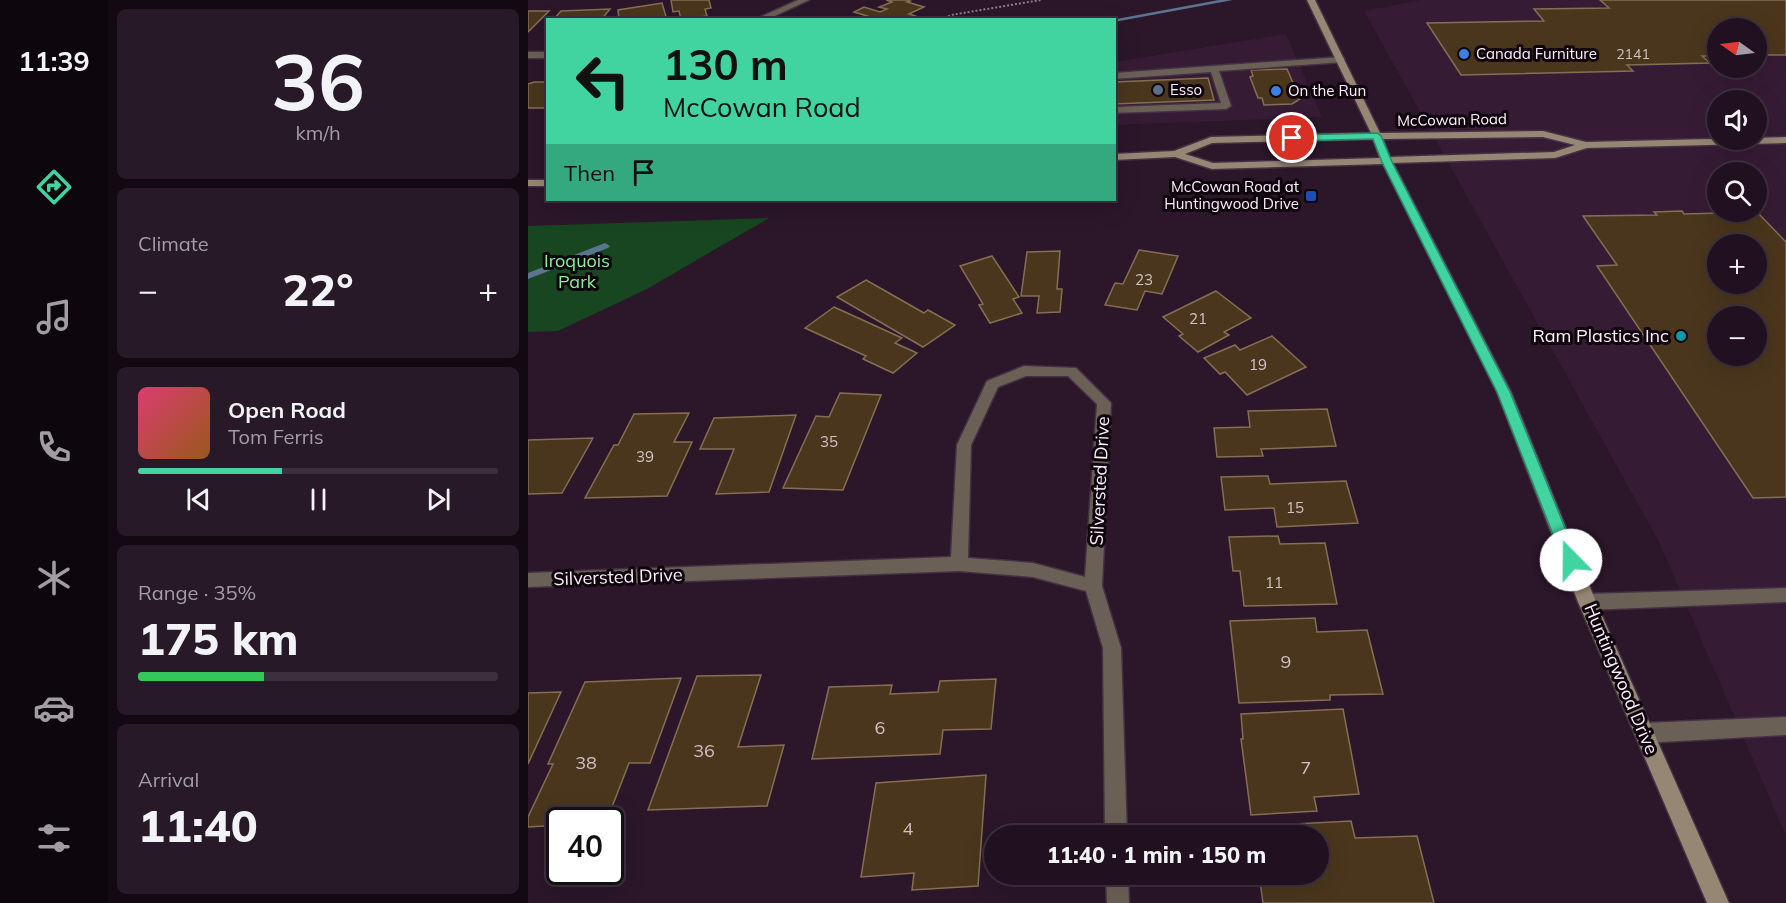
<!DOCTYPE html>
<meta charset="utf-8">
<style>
:root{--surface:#201020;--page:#281929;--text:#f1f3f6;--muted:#a29da5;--line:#3d303e;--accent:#41d4a1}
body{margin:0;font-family:Mulish,sans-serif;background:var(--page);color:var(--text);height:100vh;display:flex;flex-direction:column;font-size:22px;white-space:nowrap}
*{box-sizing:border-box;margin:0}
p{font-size:20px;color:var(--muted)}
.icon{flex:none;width:33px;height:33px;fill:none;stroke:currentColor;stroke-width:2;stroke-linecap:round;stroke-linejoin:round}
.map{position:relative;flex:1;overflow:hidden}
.drawer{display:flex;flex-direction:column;gap:9px;padding:9px;background:#120912;width:420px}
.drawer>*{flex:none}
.top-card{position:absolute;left:18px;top:18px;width:570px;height:183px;border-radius:0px;box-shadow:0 6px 24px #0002,0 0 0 2px var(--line);background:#41d4a1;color:#111;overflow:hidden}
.needle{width:39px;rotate:284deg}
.controls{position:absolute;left:1179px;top:18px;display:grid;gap:12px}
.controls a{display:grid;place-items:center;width:60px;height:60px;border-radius:50%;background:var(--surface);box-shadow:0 6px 24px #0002,0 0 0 2px var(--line);font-size:30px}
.speed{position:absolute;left:18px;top:807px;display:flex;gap:12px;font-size:30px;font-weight:700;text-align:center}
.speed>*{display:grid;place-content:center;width:78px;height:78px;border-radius:50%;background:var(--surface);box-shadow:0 6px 24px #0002,0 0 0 2px var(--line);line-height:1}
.speed .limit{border:3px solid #111;border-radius:9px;background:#fff;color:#111}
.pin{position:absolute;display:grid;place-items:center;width:51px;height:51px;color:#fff;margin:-26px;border:3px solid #fff;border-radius:50%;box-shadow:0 2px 6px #0007}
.me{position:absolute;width:66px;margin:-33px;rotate:338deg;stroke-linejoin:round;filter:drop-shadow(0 0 4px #0008)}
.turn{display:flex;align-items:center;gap:21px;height:126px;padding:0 18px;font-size:27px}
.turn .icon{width:78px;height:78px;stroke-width:2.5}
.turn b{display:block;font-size:42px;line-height:51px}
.then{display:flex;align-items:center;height:57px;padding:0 18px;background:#0003;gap:12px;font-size:22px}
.big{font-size:45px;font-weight:800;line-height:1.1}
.drawer .tile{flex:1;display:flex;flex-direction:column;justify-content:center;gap:9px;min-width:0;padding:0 21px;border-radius:9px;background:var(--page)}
.drawer .dial{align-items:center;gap:0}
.dial b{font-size:78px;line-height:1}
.song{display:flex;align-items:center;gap:18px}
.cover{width:72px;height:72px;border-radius:9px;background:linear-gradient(135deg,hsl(340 70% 55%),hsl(30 70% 35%))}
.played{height:6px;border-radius:3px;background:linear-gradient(90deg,var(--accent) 40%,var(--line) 40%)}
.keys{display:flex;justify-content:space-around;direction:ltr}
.heat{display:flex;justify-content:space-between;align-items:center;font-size:33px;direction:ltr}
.charge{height:9px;border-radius:4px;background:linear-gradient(90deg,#34c759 35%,var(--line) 0)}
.trip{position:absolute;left:456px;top:825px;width:345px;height:60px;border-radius:30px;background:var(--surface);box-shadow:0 6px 24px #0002,0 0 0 2px var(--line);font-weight:800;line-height:60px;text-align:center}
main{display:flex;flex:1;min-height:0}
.dock{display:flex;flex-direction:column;width:108px;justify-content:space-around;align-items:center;background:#0d060d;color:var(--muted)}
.dock .icon{width:42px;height:42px}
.dock .on{color:var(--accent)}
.dock b{font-size:27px;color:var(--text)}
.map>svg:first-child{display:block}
.built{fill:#361b34;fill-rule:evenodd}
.green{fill:#174620}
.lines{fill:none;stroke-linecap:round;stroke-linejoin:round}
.stream{fill:#5c748f;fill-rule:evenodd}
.building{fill:#4a361d;stroke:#856f54;stroke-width:1.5;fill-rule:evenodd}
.lane-casing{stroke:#443043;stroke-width:3}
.street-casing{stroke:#443043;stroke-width:3}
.secondary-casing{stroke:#443043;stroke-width:3}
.path{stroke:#8f7d8d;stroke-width:2;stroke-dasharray:2 2;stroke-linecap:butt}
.lane{fill:#6b6055;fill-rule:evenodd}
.street{fill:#6b6055;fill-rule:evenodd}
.secondary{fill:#968674;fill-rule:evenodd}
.route{fill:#41d4a1;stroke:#2a8a69;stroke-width:1.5}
.shop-dot{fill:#3f7fe0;stroke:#0e050d;stroke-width:2}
.service-dot{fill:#5c6f8a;stroke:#0e050d;stroke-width:2}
.transit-dot{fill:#1a4fb4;stroke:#0e050d;stroke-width:2}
.culture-dot{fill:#0f9aa8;stroke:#0e050d;stroke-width:2}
.labels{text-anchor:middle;stroke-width:6;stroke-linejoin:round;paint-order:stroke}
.far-number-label{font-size:14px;fill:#d1c1c4}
.far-poi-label{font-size:15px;fill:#feeffc;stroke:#0e050d;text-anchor:start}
.far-street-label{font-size:15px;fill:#feeffc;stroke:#0e050d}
.number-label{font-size:15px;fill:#d1c1c4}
.park-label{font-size:18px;fill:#8cef99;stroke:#0e050d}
.poi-label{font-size:18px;fill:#feeffc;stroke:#0e050d;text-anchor:end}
.street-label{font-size:18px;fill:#feeffc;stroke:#0e050d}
.near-number-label{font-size:18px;fill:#d1c1c4}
</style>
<main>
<nav class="dock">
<b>11:39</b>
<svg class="icon on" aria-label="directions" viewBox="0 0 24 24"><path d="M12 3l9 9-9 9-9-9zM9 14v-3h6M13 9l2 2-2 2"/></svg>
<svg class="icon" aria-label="music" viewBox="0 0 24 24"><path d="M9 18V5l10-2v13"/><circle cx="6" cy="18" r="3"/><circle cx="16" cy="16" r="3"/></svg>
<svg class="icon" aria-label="phone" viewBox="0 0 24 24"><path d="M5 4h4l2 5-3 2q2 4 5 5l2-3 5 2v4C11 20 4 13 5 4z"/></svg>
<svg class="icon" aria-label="climate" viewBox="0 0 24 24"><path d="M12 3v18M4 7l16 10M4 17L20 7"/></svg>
<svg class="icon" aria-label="car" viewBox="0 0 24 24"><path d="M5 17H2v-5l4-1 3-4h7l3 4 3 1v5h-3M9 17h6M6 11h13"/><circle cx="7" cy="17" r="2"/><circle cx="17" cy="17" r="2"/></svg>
<svg class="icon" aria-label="filters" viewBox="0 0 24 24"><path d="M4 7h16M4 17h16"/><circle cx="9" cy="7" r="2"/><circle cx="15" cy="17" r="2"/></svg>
</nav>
<section class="drawer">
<div class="tile dial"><b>36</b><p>km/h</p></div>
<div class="tile"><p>Climate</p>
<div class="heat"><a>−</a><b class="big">22°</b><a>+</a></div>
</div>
<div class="tile">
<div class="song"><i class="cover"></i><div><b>Open Road</b><p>Tom Ferris</p></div></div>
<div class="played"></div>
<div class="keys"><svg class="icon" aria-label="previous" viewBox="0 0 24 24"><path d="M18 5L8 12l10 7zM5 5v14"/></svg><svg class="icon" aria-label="pause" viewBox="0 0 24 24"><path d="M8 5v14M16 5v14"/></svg><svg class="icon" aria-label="next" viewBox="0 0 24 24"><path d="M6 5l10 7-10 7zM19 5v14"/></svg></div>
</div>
<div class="tile"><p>Range · 35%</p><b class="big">175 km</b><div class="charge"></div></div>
<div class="tile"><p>Arrival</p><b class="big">11:40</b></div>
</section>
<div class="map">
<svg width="1258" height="903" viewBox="0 0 1258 903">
<rect width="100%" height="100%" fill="#2b162a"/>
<!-- built -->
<g class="built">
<path d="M892 0H1258V836L1132 544 836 11ZM1190 28H1228V68H1190ZM1190 100H1228V140H1190ZM1190 172H1228V212H1190ZM1190 244H1228V284H1190ZM1190 316H1228V356H1190Z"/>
<polygon points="758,34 794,117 587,125 587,62"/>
</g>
<!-- green -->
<polygon class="green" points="241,218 119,289 30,331 0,332 0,226"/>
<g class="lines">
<!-- stream -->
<g class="stream">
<polygon points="691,0 705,0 586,22 586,20 583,20"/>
<polygon points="77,243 82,246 80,248 0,279 0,273"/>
</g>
</g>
<!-- building -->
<g class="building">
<polygon points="143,0 181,0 183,8 177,9 179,16 153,20 151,11 145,12"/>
<polygon points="358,0 379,0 382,1 379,2 396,7 381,14 390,17 384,20 352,20 326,12 336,7 352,12 359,9 351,7 364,2"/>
<polygon points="1072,0 1258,0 1258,55 1228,55 1228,28 1190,28 1190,56 1174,56 1182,63 1099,65 1105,71 933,75 899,23 1016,21 1006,9 1081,8"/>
<polygon points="134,3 139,20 91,20 90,10"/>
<polygon points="82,9 73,20 25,20 33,11"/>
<polygon points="0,11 21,11 0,32"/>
<polygon points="759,69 772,99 764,104 736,105 734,98 730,98 722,77 725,76 723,70"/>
<polygon points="680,78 686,100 586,104 586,82"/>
<polygon points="6,82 20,82 17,87 20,87 20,108 0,108 0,84"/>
<path d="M1154 211 1156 214 1229 212 1258 242V497L1225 498 1069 266 1089 265 1055 216 1129 215 1126 212ZM1190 244H1228V284H1190ZM1190 316H1228V356H1190Z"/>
<polygon points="611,250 650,256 634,294 617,291 609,310 577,305 587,283 595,284"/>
<polygon points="532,251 529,289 534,289 532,312 509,313 511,296 493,296 499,252"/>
<polygon points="464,256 491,297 485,299 494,313 462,323 451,305 455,304 432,266"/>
<polygon points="338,280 396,313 400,310 427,325 395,347 309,297"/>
<polygon points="688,291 723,318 696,332 701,335 670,352 651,336 655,334 635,317"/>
<polygon points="306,307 374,338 367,343 389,353 365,373 335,359 338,356 277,328"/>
<polygon points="744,336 778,367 719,395 697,372 692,374 676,358 707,345 712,350"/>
<polygon points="312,393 353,395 315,490 255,488 288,416 301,417"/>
<polygon points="799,409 808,446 733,449 735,456 689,457 686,428 722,427 720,411"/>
<polygon points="161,413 146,442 164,442 139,496 57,498 86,445 90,445 106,414"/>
<polygon points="268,415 241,492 188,494 206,449 172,449 186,418"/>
<polygon points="65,438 34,493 0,494 0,440"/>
<polygon points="736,476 740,476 742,484 818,481 830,523 749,527 746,508 697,510 693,477"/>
<polygon points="750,536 752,544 797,543 809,604 716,606 712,571 705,571 701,537"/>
<polygon points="787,618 789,632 839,630 855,694 802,695 802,700 711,703 702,621"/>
<polygon points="233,675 210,747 256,745 239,806 120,810 169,676"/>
<polygon points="153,678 122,763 101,763 79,820 32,820 32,825 0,827 0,817 25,764 20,764 57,682"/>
<polygon points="468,679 463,729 415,730 412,754 284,759 301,687 364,685 362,694 410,692 412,681"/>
<polygon points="33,692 0,764 0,693"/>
<polygon points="815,709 831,794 786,797 789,811 723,815 713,739 715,739 713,714"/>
<polygon points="458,775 450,886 384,890 386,873 333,877 348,783"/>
<polygon points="823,821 827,838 889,836 906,903 735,903 731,874 790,874 790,836 727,836 726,826"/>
</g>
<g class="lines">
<defs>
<g id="lane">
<polygon points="813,57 816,58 816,62 691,71 703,106 698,109 586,113 586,107 693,103 683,72 586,79 586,73"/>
<polygon points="1258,588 1258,602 1059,610 1053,607 1050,602 1053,597 1059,594"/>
<polygon points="1258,717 1258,735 1117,743 1110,740 1107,733 1110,726 1117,723"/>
</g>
<g id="street">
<polygon points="270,0 281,0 238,20 226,20"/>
<rect x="0" y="52" width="20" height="6"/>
<path d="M496 366 548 368 583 403 574 586 593 648 599 836H577L575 648 558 591 505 577 431 571 0 587V573L423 557 429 445 459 381ZM498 376H540L569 404 557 577 505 563 440 558 443 445 470 387Z"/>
<polygon points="578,874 600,874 601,903 579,903"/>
</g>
<g id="secondary">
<path d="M779 0H787L852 133 1015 131 1058 142 1258 137V143L1059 148 1027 158 865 163 983 392 1068 602 1201 903H1179L1050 602 969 392 855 164 684 169 647 157 586 160V154L646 151 683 137 843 133ZM1015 137 1047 145 1026 152 862 157 855 139ZM845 139 852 158 685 163 657 154 684 143Z"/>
<rect x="0" y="180" width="20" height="6"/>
</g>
</defs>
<!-- lane casing -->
<use href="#lane" class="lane-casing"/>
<!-- street casing -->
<use href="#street" class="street-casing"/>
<!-- secondary casing -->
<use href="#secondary" class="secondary-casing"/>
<!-- path -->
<polyline class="path" points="413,20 423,15 513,0"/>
<!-- lane -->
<use href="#lane" class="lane"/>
<!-- street -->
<use href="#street" class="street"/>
<!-- secondary -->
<use href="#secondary" class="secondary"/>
</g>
<!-- route -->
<polygon class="route" points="849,133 853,136 864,162 982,392 1050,560 1048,564 1043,566 1037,564 1035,560 969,392 854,162 845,139 764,141 760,138 764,135"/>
<!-- markers -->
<g class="shop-dot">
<circle cx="936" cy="54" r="6"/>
<circle cx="748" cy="91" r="6"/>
</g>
<circle class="service-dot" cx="630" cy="90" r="6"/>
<rect class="transit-dot" x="777" y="190" width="12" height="12" rx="3"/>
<circle class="culture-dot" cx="1153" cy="336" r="6"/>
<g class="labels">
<!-- far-number labels -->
<g class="far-number-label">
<text x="1105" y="59">2141</text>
</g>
<!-- far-poi labels -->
<g class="far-poi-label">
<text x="948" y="59">Canada Furniture</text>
<text x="642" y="95">Esso</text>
<text x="760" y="96">On the Run</text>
<text x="771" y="192" text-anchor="end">McCowan Road at<tspan x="771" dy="17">Huntingwood Drive</tspan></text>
</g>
<!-- far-street labels -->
<g class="far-street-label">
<text transform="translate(924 120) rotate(-1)" y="5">McCowan Road</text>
</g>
<!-- number labels -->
<g class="number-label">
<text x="616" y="285">23</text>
<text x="670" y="324">21</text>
<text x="730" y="370">19</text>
<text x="301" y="447">35</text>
<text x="117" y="462">39</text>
<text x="767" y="513">15</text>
<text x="746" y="588">11</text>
</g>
<!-- park labels -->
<g class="park-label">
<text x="49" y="267">Iroquois<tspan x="49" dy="21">Park</tspan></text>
</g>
<!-- poi labels -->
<g class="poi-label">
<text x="1141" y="342">Ram Plastics Inc</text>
</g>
<!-- street labels -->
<g class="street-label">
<text transform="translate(572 481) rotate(-87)" y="6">Silversted Drive</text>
<text transform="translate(90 577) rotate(-2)" y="6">Silversted Drive</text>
<text transform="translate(1093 679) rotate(67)" y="6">Huntingwood Drive</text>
</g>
<!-- near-number labels -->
<g class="near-number-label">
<text x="758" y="668">9</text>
<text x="352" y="734">6</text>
<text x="176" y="757">36</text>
<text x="58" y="769">38</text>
<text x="778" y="774">7</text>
<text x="380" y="835">4</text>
</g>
</g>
</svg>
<div class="controls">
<a><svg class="needle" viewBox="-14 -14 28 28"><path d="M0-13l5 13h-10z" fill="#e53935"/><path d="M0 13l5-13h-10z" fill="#a29da5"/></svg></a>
<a><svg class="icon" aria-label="sound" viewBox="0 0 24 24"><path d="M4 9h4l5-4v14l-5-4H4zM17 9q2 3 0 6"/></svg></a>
<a><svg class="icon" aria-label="search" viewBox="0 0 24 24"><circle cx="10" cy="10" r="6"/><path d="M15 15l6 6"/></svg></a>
<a>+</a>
<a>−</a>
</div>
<div class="speed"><div class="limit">40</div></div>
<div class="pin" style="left:764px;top:138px;background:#d93025"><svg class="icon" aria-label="arrive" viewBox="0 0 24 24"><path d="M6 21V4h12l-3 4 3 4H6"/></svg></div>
<svg class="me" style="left:1043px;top:560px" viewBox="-20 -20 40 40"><circle r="19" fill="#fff"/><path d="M0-13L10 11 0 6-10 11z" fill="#41d4a1"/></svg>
<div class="trip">11:40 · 1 min · 150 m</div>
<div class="top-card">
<div class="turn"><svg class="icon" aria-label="left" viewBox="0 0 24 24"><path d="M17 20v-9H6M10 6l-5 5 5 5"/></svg><div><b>130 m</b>McCowan Road</div></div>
<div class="then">Then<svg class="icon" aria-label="arrive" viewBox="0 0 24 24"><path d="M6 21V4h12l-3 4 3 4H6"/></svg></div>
</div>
</div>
</main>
